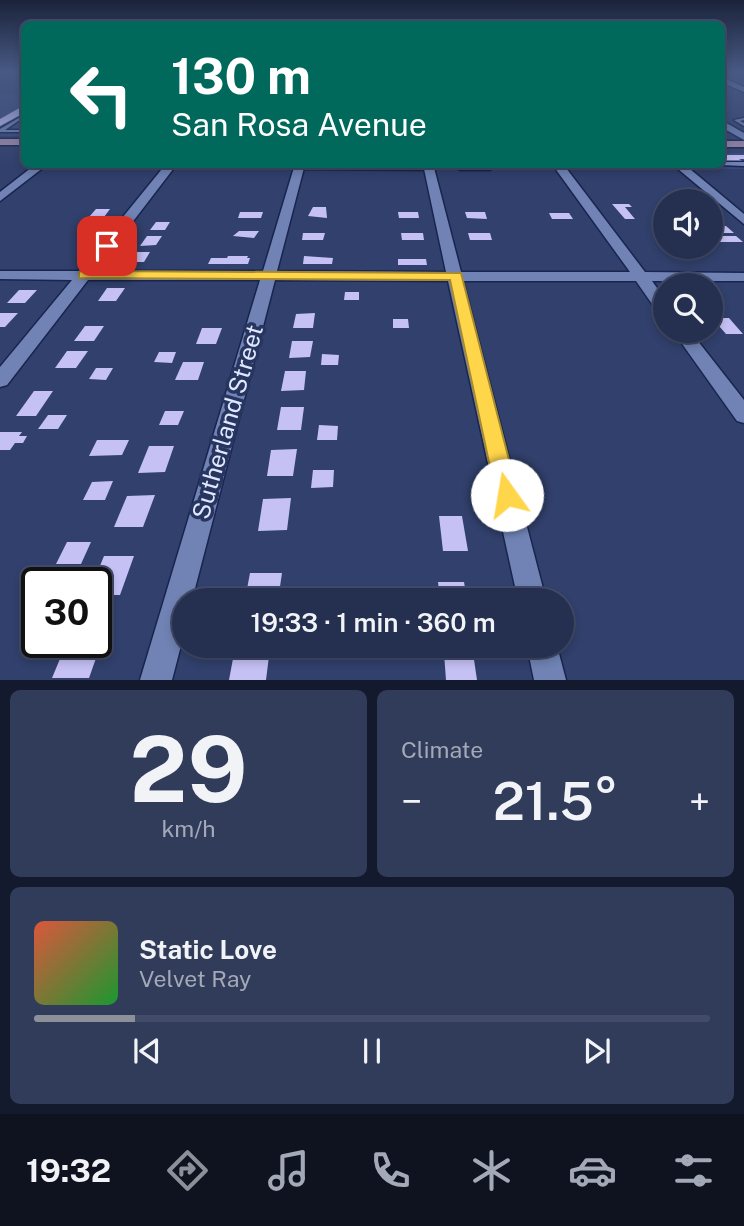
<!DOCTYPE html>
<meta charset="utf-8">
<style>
:root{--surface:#253051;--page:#313c5b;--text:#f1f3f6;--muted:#a3a9b7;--line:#424b68;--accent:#8c9099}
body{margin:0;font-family:"Public Sans",sans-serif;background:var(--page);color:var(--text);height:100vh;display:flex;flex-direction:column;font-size:26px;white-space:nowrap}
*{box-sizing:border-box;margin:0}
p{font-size:23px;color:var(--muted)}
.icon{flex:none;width:38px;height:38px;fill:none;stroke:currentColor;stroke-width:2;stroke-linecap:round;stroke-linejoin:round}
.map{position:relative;height:680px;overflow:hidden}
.side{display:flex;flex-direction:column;gap:10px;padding:10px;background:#141a2d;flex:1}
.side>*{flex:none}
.top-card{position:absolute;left:21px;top:21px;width:704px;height:147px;border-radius:10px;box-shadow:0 4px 10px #0003,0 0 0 2px var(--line);background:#00695c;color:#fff;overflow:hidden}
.fabs{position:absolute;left:653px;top:189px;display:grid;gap:14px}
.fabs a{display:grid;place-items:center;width:70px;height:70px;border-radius:50%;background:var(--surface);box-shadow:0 4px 10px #0003,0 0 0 2px var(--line);font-size:35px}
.speed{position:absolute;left:21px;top:567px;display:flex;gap:14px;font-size:35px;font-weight:700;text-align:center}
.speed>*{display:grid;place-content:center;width:91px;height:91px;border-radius:50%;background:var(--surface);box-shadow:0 4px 10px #0003,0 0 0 2px var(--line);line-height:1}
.speed .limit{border:4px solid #111;border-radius:10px;background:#fff;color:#111}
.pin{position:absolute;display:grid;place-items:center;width:60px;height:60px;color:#fff;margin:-30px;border-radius:14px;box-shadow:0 4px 10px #0006}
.me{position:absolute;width:77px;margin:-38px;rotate:347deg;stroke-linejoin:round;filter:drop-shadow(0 0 5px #0008)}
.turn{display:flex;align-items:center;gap:24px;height:147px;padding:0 35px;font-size:32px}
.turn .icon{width:91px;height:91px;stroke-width:2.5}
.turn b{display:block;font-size:49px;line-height:60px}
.big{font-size:52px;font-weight:600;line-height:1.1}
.side .widget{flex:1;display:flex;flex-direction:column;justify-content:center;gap:10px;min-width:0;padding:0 24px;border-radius:10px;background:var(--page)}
.side .dial{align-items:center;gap:0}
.dial b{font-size:91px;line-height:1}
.song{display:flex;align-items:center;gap:21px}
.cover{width:84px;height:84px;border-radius:10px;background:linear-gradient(135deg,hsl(10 70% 55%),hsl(130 70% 35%))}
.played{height:7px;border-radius:4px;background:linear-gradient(90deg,var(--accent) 15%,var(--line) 15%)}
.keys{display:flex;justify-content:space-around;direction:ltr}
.heat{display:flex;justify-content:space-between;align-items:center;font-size:38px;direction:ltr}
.side .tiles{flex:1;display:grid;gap:10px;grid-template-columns:1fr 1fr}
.widget:last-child{grid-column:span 2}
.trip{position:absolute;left:172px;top:588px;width:402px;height:70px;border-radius:35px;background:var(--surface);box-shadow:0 4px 10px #0003,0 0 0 2px var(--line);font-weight:600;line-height:70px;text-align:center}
.tabs{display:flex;height:112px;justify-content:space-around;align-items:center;background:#0f1320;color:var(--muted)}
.tabs .icon{width:49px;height:49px}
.tabs .active{color:var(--accent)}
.tabs b{font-size:32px;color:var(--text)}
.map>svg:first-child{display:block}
.built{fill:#38497b}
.building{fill:#c5c1f5}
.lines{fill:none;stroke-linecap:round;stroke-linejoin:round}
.service-casing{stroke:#19254f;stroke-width:3}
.minor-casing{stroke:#19254f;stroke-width:3}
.secondary-casing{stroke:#19254f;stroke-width:3}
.service{fill:#7083b4;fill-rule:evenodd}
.minor{fill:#7083b4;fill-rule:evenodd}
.secondary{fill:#9b88a6;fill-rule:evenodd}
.route{fill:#ffd54a;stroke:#a68a30;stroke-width:2}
.labels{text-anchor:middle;stroke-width:7;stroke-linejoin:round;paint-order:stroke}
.street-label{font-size:24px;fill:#dfe8fd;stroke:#273560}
</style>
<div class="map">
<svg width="744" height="680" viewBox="0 0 744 680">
<rect width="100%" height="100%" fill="#31406c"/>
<!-- built -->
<g class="built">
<rect x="0" y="94" width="24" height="42"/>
<polygon points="721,153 744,153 744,169 260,168 261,164 721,164"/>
</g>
<!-- building -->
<g class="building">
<polygon points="23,106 24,113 0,126 0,119"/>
<polygon points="721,155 744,155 744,159 739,159 744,162 721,162"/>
<polygon points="612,204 629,204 632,207 625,207 635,219 625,219"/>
<polygon points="313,207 326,207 327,218 308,216"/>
<polygon points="96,209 110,209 104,217 89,217"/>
<polygon points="240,212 263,212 261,218 238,218"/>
<polygon points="398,212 418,212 419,218 399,218"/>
<polygon points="465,212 485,212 487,219 467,218"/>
<polygon points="549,213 569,213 573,219 552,219"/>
<polygon points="156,222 170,222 165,230 150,230"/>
<polygon points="710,226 726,226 734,233 713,233"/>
<polygon points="239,231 259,231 254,238 233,236"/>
<polygon points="303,233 325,233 323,240 302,240"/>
<polygon points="401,233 423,233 424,240 402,240"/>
<polygon points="468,233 490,233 492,240 470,240"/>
<polygon points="147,236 162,236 156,245 140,246"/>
<polygon points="712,236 736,236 743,242 719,242"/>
<polygon points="134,252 150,252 144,262 127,262"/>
<polygon points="228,256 248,256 247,258 250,258 248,264 208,264 211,258 227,258"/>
<polygon points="304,256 333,258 332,264 303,264"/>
<polygon points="398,259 426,259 427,265 398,265"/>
<polygon points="107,288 125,288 116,301 98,301"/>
<polygon points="19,290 37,290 25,303 7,303"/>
<polygon points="345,292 359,292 359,300 344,300"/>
<polygon points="0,313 18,313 5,327 0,327"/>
<polygon points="315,313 313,328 293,328 296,314"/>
<polygon points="712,318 729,318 743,334 726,334"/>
<polygon points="393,319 408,319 409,328 393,328"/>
<polygon points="85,326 104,326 94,341 74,341"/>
<polygon points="202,328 222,328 216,344 196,344"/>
<polygon points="292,341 313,341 310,357 289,358"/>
<polygon points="67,351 88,351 76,368 55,368"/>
<polygon points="159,352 176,352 172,363 154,362"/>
<polygon points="322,354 339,355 338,365 321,365"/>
<polygon points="183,362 204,362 198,380 175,380"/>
<polygon points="96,368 113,368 106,380 89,379"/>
<polygon points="285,371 306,371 304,390 281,391"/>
<polygon points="34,391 53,391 36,416 16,416"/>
<polygon points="281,407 304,407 301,430 277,430"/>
<polygon points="165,411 184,411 178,425 159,425"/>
<polygon points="48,415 67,415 58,429 38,429"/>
<polygon points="319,425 338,426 337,440 317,440"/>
<polygon points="0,432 22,432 19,436 27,436 23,443 15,443 10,450 0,450"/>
<polygon points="97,440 129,440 122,455 89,456"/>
<polygon points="149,446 174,446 165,472 138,473"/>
<polygon points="297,449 293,476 267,476 271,450"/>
<polygon points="313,470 334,470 333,487 311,488"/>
<polygon points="113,481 105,500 83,500 92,482"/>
<polygon points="155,495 143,527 114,527 127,496"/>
<polygon points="291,498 287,530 258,531 263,499"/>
<polygon points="439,516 462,516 468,551 443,551"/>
<polygon points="67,542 91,542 81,564 56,564"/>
<polygon points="104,556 134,556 120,595 96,595 96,583 93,583"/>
<polygon points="250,573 282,573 278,600 245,600"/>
<polygon points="438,582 464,582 467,600 440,600"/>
<polygon points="96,630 106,630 89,678 52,678 67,642 96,642"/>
<polygon points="235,648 270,648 266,680 229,680"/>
<polygon points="444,653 473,653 477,680 446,680"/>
</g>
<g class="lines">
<defs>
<g id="service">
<polygon points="24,115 24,117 5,130 24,130 24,132 0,132 0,129"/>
<polygon points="744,118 744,120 740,121 744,123 744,126 734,120"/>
<polygon points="721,162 744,162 744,166 719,165 721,164"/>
<polygon points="40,164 97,164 42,167"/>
<polygon points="322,164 429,166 432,168 429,170 300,169 297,167 300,165"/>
<polygon points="457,164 462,164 462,166 490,166 493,168 490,170 460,170 457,168"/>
<polygon points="580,164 619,164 620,165 617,167"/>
</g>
<g id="minor">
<polygon points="721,77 744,87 744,92 721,82"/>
<polygon points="721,120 744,133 744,140 721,127"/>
<polygon points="36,164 48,164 0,201 0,192"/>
<polygon points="166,164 177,164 95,271 263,271 295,164 305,164 277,271 446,272 423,164 433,164 461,272 630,272 552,164 563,164 645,272 744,273 744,281 652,281 665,299 665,315 659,314 636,281 463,281 546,600 518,600 448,281 275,280 192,600 184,600 184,634 172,680 140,680 260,280 88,280 7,385 0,387 0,367 72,280 0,279 0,271 79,271"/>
<polygon points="672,164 684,164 744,214 744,224"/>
<polygon points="673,331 690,331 744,400 744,423 737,421"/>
<polygon points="527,646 557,646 566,680 534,680"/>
</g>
<g id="secondary">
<rect x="0" y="139" width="24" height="6"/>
<rect x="721" y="141" width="23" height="6"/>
</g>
</defs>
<!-- service casing -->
<use href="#service" class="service-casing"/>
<!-- minor casing -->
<use href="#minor" class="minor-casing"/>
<!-- secondary casing -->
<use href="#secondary" class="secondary-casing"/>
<!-- service -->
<use href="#service" class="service"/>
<!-- minor -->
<use href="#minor" class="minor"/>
<!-- secondary -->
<use href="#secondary" class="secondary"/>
</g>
<!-- sky -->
<linearGradient id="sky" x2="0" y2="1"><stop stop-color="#1b233b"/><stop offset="0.43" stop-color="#485983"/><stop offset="1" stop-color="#485983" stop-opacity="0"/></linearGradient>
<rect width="744" height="167" fill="url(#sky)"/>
<!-- route -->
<polygon class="route" points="107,242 113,246 94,271 461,273 518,495 515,502 507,505 499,502 496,495 450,280 79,278 79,273 103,243"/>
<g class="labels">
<!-- street labels -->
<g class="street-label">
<text transform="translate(228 422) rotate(-74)" y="8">Sutherland Street</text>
</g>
</g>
</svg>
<div class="fabs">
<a><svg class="icon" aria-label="sound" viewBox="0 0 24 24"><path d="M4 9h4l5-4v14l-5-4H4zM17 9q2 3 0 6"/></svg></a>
<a><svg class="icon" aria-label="search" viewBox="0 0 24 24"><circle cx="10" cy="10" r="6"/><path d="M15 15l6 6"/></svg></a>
</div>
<div class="speed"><div class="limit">30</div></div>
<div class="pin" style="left:107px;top:246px;background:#d93025"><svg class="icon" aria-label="arrive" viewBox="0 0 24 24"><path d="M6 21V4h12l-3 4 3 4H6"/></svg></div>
<svg class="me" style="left:507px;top:495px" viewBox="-20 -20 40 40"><circle r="19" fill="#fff"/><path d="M0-13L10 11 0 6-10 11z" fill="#ffd54a"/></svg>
<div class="trip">19:33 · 1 min · 360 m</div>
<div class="top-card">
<div class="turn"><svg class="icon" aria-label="left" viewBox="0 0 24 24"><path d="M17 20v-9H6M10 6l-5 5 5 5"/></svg><div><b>130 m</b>San Rosa Avenue</div></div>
</div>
</div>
<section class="side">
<div class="tiles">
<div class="widget dial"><b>29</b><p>km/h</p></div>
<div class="widget"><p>Climate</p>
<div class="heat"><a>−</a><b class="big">21.5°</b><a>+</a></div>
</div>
<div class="widget">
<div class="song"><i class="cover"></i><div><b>Static Love</b><p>Velvet Ray</p></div></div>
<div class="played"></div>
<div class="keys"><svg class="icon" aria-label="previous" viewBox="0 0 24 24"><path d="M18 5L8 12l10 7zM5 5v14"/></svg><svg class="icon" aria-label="pause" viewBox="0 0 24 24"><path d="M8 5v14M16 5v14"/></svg><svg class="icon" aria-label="next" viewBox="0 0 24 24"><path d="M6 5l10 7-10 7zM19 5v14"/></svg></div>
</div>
</div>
</section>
<nav class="tabs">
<b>19:32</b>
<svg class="icon active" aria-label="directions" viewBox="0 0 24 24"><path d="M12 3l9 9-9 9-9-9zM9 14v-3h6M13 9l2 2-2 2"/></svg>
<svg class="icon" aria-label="music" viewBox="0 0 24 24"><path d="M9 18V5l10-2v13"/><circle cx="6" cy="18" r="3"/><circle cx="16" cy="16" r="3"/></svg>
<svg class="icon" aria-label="phone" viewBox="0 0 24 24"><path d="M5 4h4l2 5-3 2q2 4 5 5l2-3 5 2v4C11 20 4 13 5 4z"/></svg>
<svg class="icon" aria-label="climate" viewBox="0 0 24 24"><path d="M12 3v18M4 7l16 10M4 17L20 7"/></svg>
<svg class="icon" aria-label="car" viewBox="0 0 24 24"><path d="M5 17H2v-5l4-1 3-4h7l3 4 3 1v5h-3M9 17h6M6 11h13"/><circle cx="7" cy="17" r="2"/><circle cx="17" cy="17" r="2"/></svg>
<svg class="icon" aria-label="filters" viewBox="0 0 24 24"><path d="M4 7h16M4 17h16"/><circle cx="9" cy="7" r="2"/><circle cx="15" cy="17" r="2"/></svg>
</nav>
